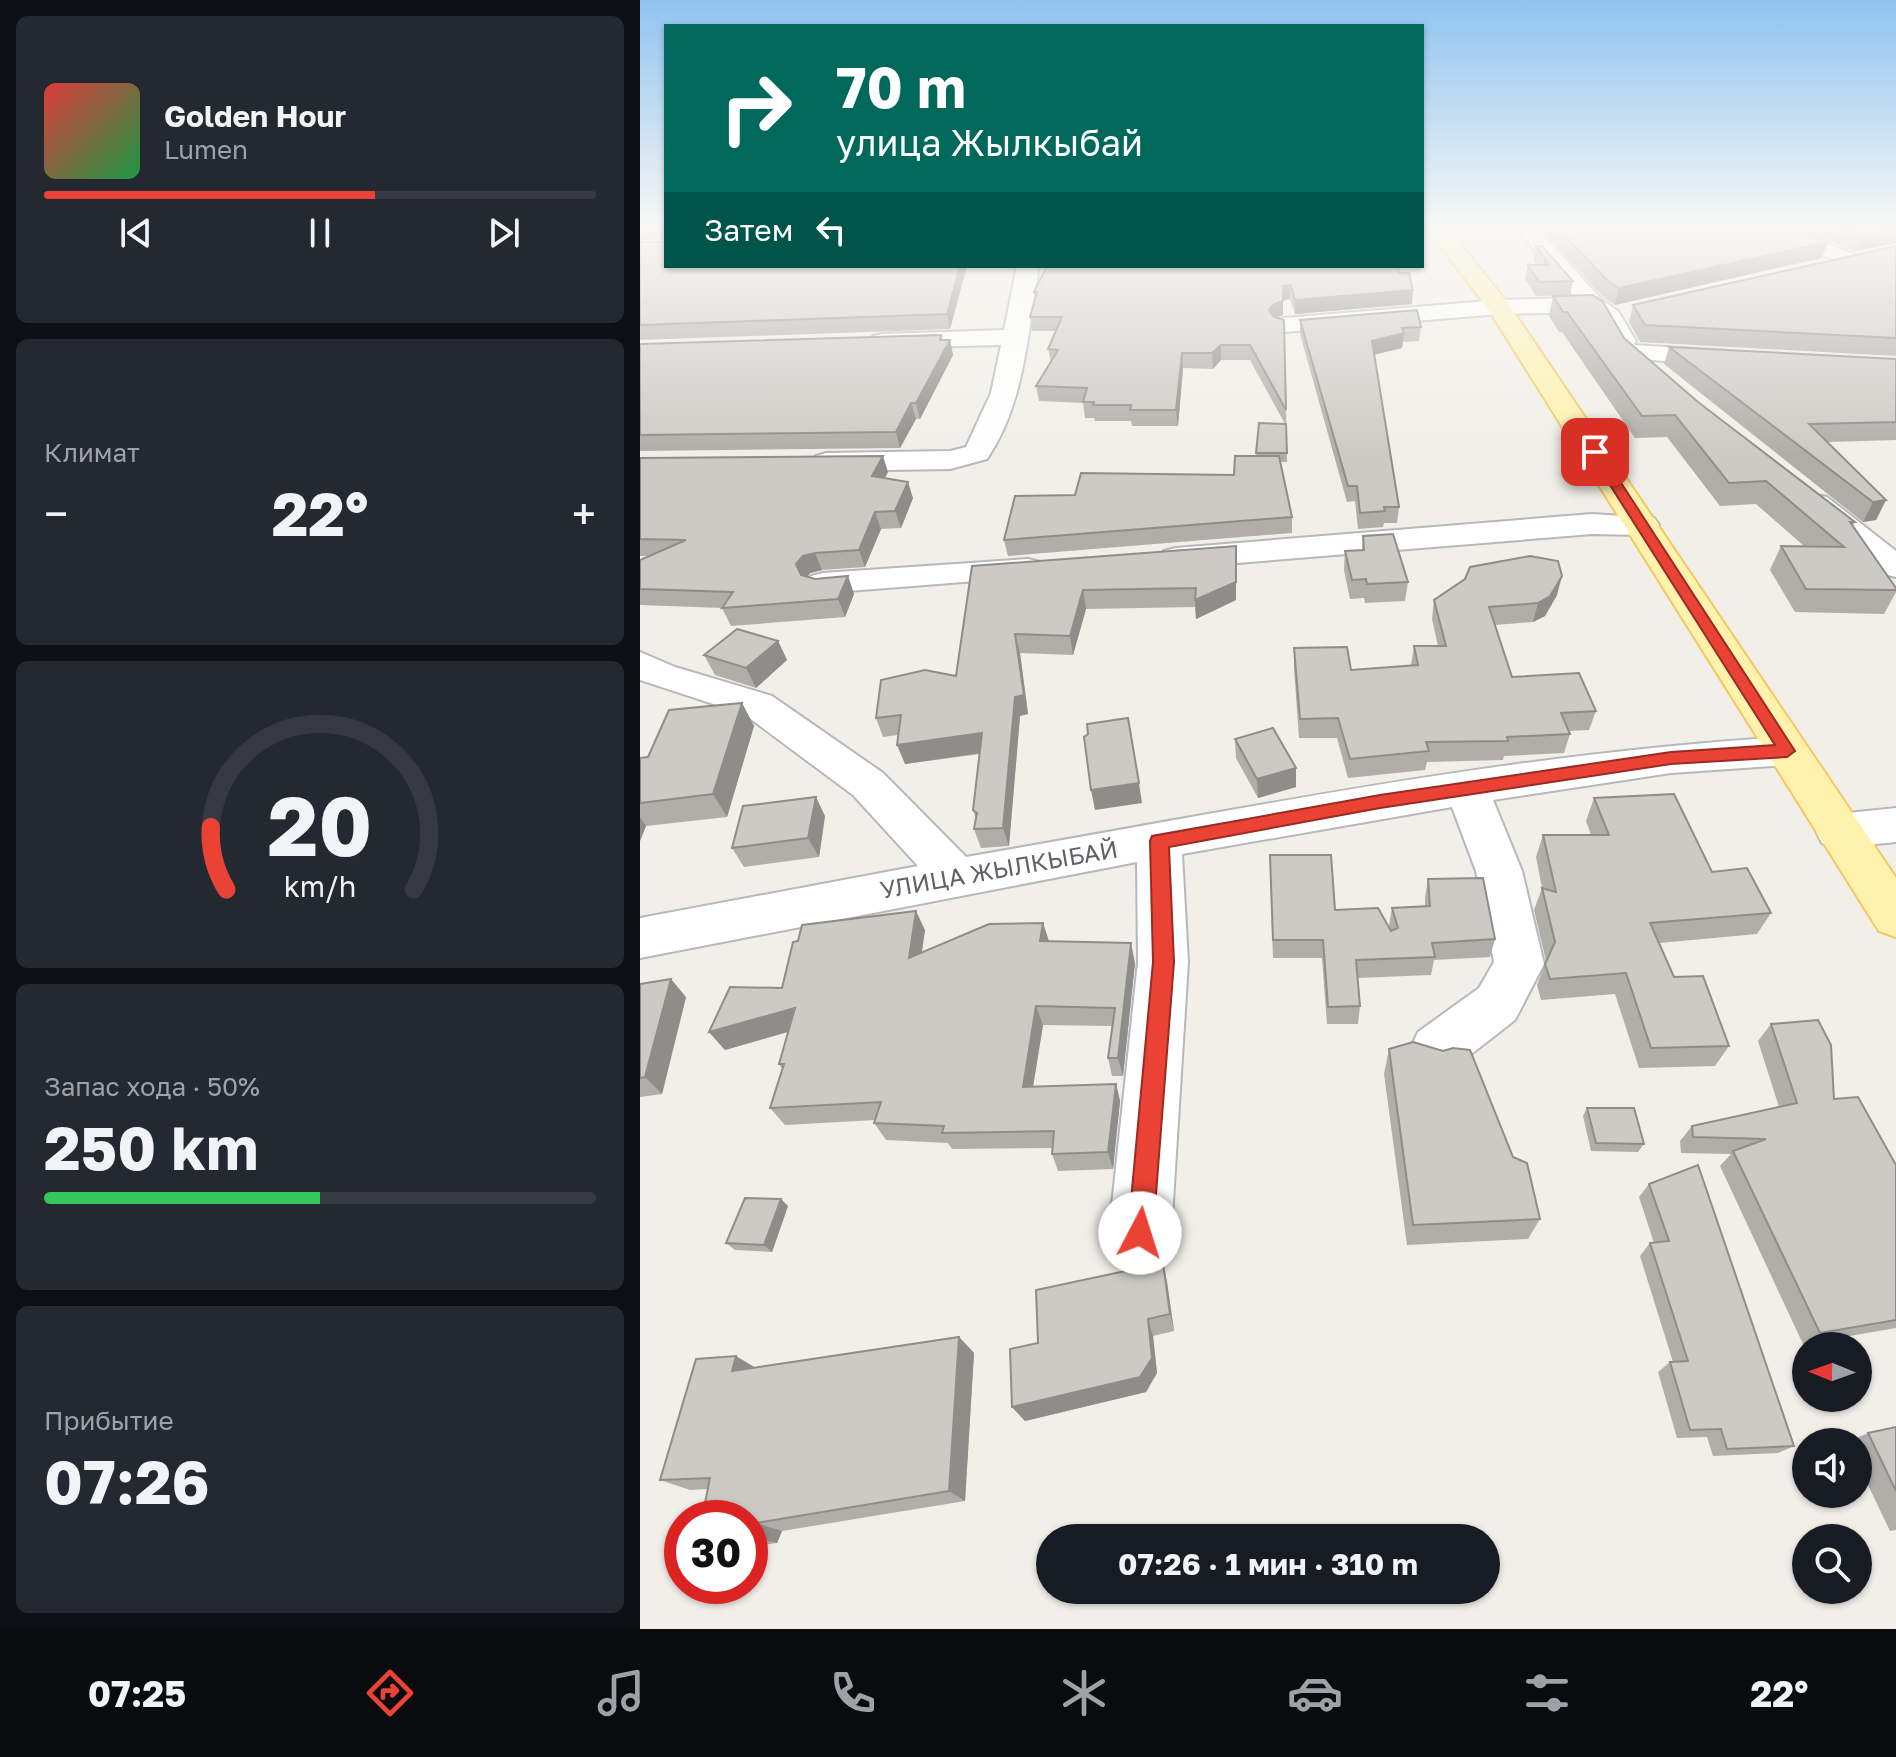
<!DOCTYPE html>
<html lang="ru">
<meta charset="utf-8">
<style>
:root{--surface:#171b24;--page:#242831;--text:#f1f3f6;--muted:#9ea1a6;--line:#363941;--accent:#ea4335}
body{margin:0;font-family:"Golos Text",sans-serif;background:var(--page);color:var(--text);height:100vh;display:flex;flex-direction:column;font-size:30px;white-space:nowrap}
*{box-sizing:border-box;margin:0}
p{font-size:26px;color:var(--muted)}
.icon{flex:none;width:44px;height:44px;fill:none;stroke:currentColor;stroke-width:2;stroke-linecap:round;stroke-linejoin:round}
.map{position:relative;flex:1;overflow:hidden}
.sheet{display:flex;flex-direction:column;gap:16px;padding:16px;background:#0d0f14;width:640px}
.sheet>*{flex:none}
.hud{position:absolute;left:24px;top:24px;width:760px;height:244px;border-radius:0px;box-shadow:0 2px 6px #0004;background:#00695c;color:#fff;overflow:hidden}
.needle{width:52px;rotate:271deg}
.controls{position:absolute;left:1152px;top:1332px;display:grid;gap:16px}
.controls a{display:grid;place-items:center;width:80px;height:80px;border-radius:50%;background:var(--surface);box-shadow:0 2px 6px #0004;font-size:40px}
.speed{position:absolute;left:24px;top:1500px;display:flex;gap:16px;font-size:40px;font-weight:700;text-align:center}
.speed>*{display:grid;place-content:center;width:104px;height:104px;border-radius:50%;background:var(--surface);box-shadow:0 2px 6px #0004;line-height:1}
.speed .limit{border:12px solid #d22;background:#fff;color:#111}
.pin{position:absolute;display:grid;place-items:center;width:68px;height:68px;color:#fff;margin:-34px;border-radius:16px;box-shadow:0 4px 12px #0006}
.me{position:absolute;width:88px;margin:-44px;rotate:5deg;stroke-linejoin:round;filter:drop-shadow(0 0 6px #0008)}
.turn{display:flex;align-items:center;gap:28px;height:168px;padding:0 40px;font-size:36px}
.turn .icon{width:104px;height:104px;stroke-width:2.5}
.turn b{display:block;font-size:56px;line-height:68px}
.then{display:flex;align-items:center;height:76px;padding:0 40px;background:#0003;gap:16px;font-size:30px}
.big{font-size:60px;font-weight:700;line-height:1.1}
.sheet .widget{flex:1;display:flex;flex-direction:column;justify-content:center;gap:12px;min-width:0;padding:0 28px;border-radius:12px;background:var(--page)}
.sheet .dial{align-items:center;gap:0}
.dial svg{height:208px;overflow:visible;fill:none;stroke:var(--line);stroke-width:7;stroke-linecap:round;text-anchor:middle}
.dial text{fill:var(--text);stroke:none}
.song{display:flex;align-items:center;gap:24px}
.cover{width:96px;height:96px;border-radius:12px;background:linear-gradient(135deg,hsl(0 70% 55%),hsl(140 70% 35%))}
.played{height:8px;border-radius:4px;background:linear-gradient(90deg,var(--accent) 60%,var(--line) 60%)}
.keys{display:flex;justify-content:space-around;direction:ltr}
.heat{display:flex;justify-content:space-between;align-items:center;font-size:44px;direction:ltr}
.charge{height:12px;border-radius:6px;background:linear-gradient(90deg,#34c759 50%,var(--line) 0)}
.trip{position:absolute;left:396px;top:1524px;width:464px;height:80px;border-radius:40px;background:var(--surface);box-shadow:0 2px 6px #0004;font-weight:700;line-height:80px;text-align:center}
.menu{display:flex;height:128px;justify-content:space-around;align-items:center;background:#090b0e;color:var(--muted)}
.menu .icon{width:56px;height:56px}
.menu .active{color:var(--accent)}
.menu b{font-size:36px;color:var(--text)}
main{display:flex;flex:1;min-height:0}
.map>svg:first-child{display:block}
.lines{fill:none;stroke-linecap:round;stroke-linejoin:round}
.minor-casing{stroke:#b5b8bc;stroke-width:4}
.major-casing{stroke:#f2c960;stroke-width:4}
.minor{fill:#fff;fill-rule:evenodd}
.major{fill:#fff2af;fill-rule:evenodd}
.wall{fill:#afaea9}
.shaded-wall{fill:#8f8d8a}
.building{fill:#cccac5;stroke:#8f8d8a;stroke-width:2}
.route{fill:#ea4335;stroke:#982c22;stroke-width:2}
.labels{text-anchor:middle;stroke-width:6;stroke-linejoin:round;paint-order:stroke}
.street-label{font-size:24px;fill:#5f6368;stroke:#fff}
</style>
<main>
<section class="sheet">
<div class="widget">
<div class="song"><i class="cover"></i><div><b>Golden Hour</b><p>Lumen</p></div></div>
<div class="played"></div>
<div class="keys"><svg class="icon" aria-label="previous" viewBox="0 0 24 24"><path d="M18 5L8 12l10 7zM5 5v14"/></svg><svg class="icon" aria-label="pause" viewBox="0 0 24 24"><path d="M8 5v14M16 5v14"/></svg><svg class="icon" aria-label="next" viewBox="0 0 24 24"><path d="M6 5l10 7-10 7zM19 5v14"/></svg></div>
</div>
<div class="widget"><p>Климат</p>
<div class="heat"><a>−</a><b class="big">22°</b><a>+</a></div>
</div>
<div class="widget dial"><svg viewBox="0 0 100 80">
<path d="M14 69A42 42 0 1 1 86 69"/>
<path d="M14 69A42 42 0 0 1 8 45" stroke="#ea4335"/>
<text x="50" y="56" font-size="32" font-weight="700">20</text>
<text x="50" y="72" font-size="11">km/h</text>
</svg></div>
<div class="widget"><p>Запас хода · 50%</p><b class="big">250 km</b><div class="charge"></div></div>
<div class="widget"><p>Прибытие</p><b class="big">07:26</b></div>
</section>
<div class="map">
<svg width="1256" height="1629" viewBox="0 0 1256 1629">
<rect width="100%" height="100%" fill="#f1efe8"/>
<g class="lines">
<defs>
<g id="minor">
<polygon points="874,226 895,226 962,300 978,311 996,341 994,345 1088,351 1097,354 1101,359 1097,364 1088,367 981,357 978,352 981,348 975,346 960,320 949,312 859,314 644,332 636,330 632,325 636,320 644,318 859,300 936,298"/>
<polygon points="1116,226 1145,226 1221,257 1225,261 1214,267 1207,265 1119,230"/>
<path d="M377 266H399C388 330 385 404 347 459L310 469 186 471 176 468 171 462 176 456 186 453 310 451 326 447 351 393 361 345 242 348 233 346 230 341 233 336 242 334 364 330Z"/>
<polygon points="1176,495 1187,497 1256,551 1256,577 1244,574 1165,511 1160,504 1165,497"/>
<polygon points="952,514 1014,518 1019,525 1014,532 1003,535 952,534 536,568 524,565 519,558 524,551 536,548"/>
<polygon points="388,559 400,562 405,569 400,576 183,593 171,590 166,583 171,576 183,573"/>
<path d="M0 652 35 667 132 696 243 773 326 857C598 810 871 753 1147 737L1162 741 1168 751 1162 761 1147 765 1031 773 853 800 882 871 904 964 875 1020 816 1066 797 1073 778 1066 770 1049 778 1032 839 988 854 962 836 871 812 807 542 854 548 962 531 1233 522 1255 500 1264 478 1255 469 1233 498 962 497 862 0 958V918L278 866 213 795 104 714 0 680Z"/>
<polygon points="1256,808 1256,842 1198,848 1182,843 1176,831 1182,819 1198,814"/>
</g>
<polygon id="major" points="785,226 806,226 867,302 1256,878 1256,937 1239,931 849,310"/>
</defs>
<!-- minor casing -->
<use href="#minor" class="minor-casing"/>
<!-- major casing -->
<use href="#major" class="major-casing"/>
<!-- minor -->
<use href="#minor" class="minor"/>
<!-- major -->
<use href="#major" class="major"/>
</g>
<!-- wall -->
<g class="wall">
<polygon points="0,226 26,226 26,266 327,266 310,329 0,340 0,242 22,242 23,239 0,240"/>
<polygon points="898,226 1150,226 1188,242 1181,258 975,305 964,298"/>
<polygon points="1154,226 1256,226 1215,251"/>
<polygon points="896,246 933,281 930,295 896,296 885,279 888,265 897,265 894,260"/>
<polygon points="1256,246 1256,356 1000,342 989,322 993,305"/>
<polygon points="759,273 772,304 655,314 650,299 643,300 643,315 635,318 646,410 647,462 640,462 652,517 652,533 368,556 364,540 435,495 594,475 616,456 619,423 645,424 610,360 581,360 573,369 543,368 538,426 492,426 491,421 455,421 454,418 445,418 443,403 399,401 396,386 411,362 408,349 416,331 392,331 390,317 395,298 394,292"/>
<polygon points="913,296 984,338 1058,402 1215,522 1213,526 1256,588 1256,592 1244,614 1155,612 1130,570 1141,546 1165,547 1116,504 1080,506 1027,437 995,438 922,332 919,332 909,316"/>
<polygon points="660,320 781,327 779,341 763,342 762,348 734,355 759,507 757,523 744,523 743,527 718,529 715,501 707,502 660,334"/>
<polygon points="301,335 302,340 310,340 313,355 280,419 276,419 260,448 0,451 0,344"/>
<polygon points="1029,347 1256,359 1256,440 1187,442 1246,500 1236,520 1223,522 1024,364"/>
<polygon points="0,458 248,472 245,478 273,498 261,528 241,529 225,567 182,570 170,573 168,576 175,579 208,576 214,594 205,617 91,626 82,608 0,605 0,560 8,556 0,556"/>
<polygon points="723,536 768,582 765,601 725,603 724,598 710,599 704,570 705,551 722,550"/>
<polygon points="596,546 596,600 556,619 555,607 446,609 433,655 380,653 388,714 380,716 369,846 341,848 334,829 336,819 333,810 340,754 265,764 258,735 243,737 236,718 316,676 332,566"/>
<polygon points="917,595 905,616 893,622 855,625 872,677 956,711 949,730 929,731 930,734 924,753 864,756 863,760 787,762 785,770 708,778 697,738 659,738 654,668 654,648 711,670 771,665 774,646 798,646 792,619 794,600"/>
<polygon points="138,641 147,660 116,688 75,675 64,655"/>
<polygon points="102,703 114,726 87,817 6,826 0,841 0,758 8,757"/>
<polygon points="595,739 656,787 618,798 596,758"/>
<polygon points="954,798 1072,872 1131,913 1117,934 1019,943 1034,977 1089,1046 1075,1066 999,1068 975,994 901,1000 897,985 906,961 894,910 902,888 896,857 903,835 951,835 946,821"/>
<polygon points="185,816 179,857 104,867 92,848"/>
<polygon points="630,874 695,910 750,929 749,926 752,908 785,907 785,898 788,879 855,939 850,957 794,960 791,975 717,978 720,1006 718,1024 687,1024 682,958 633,958"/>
<polygon points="403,923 409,941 495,963 483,1076 472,1076 468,1058 472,1026 403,1025 393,1087 476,1084 480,1101 473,1169 418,1171 412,1154 412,1148 312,1149 308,1143 246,1140 234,1123 235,1120 145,1125 130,1108 142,1069 139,1064 148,1032 85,1050 69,1032 142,988 285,930 282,952"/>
<polygon points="0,984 46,997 22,1094 0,1097"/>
<polygon points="1131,1024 1194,1099 1256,1165 1256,1328 1163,1344 1080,1166 1091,1154 1041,1153 1040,1141 1052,1126 1139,1107 1118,1041"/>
<polygon points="749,1049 873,1157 900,1219 888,1239 767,1245 744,1074"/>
<polygon points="947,1108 1004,1144 998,1152 951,1151 943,1116"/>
<polygon points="1009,1184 1154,1446 1138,1453 1073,1456 1067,1437 1037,1438 1018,1372 1030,1362 1033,1362 1000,1256 1010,1243 1014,1243 999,1197"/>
<polygon points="148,1206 132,1252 95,1250 86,1243"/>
<polygon points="523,1263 527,1282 534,1331 513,1336 517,1373 506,1392 385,1421 372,1407 398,1343"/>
<polygon points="319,1337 334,1353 325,1501 142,1531 137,1543 110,1547 110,1518 68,1489 50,1490 20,1480 114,1368"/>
<polygon points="1256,1427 1256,1530 1250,1531 1218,1464 1218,1442 1207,1442 1228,1433"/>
</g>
<!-- shaded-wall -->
<g class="shaded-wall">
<polygon points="1256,229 1256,243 1215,251 1222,235"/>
<polygon points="1188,242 1181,258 975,305 979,288"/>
<polygon points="320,266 327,266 310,329 307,314"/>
<polygon points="651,285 650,299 642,301 643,286"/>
<polygon points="773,290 772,304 655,314 655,300"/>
<polygon points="643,301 643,315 634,318 629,310 634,304"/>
<polygon points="764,333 762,348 731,355 732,341"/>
<polygon points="301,335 305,349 310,340 313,355 280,419 276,403"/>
<polygon points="581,345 581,360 573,369 572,353"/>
<polygon points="542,353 543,368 538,426 536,410"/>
<polygon points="271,403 276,419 260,448 256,432"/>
<polygon points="243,456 248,472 237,492 232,476"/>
<polygon points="268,482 273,498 261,528 255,511"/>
<polygon points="1246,500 1236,520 1223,522 1233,502"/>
<polygon points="235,512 241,529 225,567 219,550"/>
<polygon points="175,553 182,570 170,573 164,581 156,564 163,556"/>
<polygon points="596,564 596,600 556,619 555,600"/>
<polygon points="208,576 214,594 205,617 198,599"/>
<polygon points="922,576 917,595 905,616 893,622 898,603"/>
<polygon points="443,590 446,609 433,655 430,636"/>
<polygon points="375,634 380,653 388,714 380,716 369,846 363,828 375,697"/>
<polygon points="138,641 147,660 116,688 106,668"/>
<polygon points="102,703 114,726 87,817 73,794"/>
<polygon points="342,733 348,752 265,764 257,745"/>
<polygon points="656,768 656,787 618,798 617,779"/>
<polygon points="499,783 502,803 455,810 451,790"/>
<polygon points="176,797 185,816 179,857 168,838"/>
<polygon points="0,817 6,826 0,841"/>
<polygon points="276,911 285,930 278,977 269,958"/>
<polygon points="403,923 409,942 400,941"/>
<polygon points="491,943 495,963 483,1076 478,1058"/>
<polygon points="31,979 46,997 22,1094 5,1077"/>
<polygon points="396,1006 403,1025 390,1105 383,1087"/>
<polygon points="155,1008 168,1026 85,1050 69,1032"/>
<polygon points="476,1084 480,1101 473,1169 468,1152"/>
<polygon points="141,1199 148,1206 132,1252 124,1245"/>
<polygon points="523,1263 527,1282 534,1331 530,1314"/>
<polygon points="508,1319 513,1336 517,1373 506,1392 385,1421 372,1407"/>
<polygon points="319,1337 334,1353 325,1501 309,1491"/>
<polygon points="96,1356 121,1371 92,1371"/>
<polygon points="116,1523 142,1531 137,1543 110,1536"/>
</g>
<!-- building -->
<g class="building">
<polygon points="23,226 26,226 26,266 320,266 307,314 0,325 0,242 22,242"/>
<polygon points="915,226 1150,226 1188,242 979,288 968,281"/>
<polygon points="1199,226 1256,226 1256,229 1222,235"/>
<polygon points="896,246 902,246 933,281 899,282 888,265 909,265"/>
<polygon points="1256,246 1256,338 1005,325 993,305"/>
<polygon points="407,266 758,266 759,273 769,273 773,290 655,300 651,285 643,286 643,301 634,304 629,310 634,317 644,320 646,410 610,345 581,345 572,353 542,353 536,410 490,410 491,405 453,405 454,402 443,402 447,388 396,386 418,350 408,349 422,317 390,317 397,292 394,292"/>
<polygon points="953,295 963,302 984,338 1058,402 1215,522 1210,522 1256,588 1256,590 1166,589 1141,546 1204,547 1126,481 1089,483 1035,415 1002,416 927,312 923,312 913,296"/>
<polygon points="777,310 781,327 762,328 764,333 732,341 759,507 744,507 745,511 720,513 717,486 708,486 660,320"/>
<polygon points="301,335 300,340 310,340 276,403 271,403 256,432 0,435 0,344"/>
<polygon points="1029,347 1256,359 1256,422 1169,424 1246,500 1233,502"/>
<polygon points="619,423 646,424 647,453 616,453"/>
<polygon points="243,456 232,476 268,482 255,511 235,512 219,550 175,553 163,556 156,564 161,575 175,579 208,576 198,599 82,608 93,592 0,589 0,560 46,540 0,539 0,458"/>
<polygon points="595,456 639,456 652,517 364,540 375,496 435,495 441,473 594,475"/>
<polygon points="753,534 768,582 727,584 726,579 712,580 705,551 724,550 723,536"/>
<polygon points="596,546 596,582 555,600 556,588 443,590 430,636 375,634 384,695 375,697 363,828 334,829 337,813 333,810 342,733 257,745 261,715 236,718 241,680 285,670 316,676 332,566"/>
<polygon points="890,556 918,561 922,576 910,596 898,603 849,607 872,677 939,673 956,711 921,713 930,734 867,737 868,741 786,742 789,751 710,759 698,718 660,719 654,648 707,647 711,670 778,665 774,646 806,646 794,600 825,579 830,567"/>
<polygon points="97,629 138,641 106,668 64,655"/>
<polygon points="102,703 73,794 0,803 0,758 8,757 29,710"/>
<polygon points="488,718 499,783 451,790 444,737 448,734 447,724"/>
<polygon points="633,728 656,768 617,779 595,739"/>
<polygon points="1034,794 1072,872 1107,868 1131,913 1010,923 1034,977 1063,976 1089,1046 1011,1048 986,973 910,979 905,964 915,942 902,888 916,892 903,835 969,835 954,798"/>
<polygon points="176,797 168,838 92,848 103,806"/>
<polygon points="630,855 691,855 695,910 738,908 751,931 758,928 752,908 790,906 788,879 843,878 855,939 792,943 795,957 716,960 720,1006 688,1007 683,940 633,940"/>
<polygon points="276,911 269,958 349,924 403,923 400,941 491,943 478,1058 468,1058 475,1008 396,1006 383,1087 476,1084 468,1152 412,1154 414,1131 302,1133 304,1126 234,1123 241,1102 130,1108 144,1064 139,1064 155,1008 69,1032 90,987 142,988 153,942 158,941 162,925"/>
<polygon points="31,979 5,1077 0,1078 0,984"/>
<polygon points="1178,1020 1191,1045 1194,1099 1218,1097 1256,1165 1256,1320 1180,1333 1093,1151 1126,1139 1053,1137 1052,1126 1157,1103 1131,1024"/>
<polygon points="773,1042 803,1051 813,1048 830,1050 873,1157 887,1163 900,1219 773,1225 749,1049"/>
<polygon points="947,1108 994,1108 1004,1144 956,1143"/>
<polygon points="1058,1165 1154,1446 1087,1449 1081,1429 1050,1430 1030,1362 1048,1361 1010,1243 1029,1241 1009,1184"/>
<polygon points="105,1198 141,1199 124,1245 86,1243"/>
<polygon points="523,1263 530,1314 508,1319 512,1358 500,1377 372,1407 370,1349 398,1343 396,1290"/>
<polygon points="319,1337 309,1491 116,1523 110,1535 110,1518 62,1518 70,1478 20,1480 56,1359 96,1356 92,1371"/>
<polygon points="1256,1427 1256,1491 1228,1433"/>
</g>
<!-- sky -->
<linearGradient id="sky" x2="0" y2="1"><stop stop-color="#8fc3f1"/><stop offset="0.5" stop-color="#f9f8f5"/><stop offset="1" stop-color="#f9f8f5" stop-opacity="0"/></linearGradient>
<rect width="1256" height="454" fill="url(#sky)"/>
<!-- route -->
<polygon class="route" points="955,448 961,452 1155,751 1147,757 1031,764 740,808 529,847 534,962 513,1233 509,1242 500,1246 491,1242 488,1233 513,962 510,841 512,836 740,795 1031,752 1135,745 949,452"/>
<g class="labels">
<!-- street labels -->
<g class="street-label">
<text transform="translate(359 870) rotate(-10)" y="8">УЛИЦА ЖЫЛКЫБАЙ</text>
</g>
</g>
</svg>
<div class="controls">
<a><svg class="needle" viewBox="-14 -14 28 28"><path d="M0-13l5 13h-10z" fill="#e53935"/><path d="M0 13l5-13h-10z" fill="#9ea1a6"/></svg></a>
<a><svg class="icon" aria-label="sound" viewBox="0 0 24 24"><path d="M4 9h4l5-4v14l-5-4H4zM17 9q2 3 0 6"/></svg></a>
<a><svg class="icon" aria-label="search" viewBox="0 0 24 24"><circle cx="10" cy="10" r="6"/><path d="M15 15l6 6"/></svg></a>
</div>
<div class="speed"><div class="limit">30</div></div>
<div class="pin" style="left:955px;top:452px;background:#d93025"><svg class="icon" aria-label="arrive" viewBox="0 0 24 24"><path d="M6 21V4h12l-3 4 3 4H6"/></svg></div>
<svg class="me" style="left:500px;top:1233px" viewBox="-20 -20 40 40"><circle r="19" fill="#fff"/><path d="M0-13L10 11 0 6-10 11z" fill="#ea4335"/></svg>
<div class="trip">07:26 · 1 мин · 310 m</div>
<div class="hud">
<div class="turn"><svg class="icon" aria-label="right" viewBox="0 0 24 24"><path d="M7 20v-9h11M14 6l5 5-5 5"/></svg><div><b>70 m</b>улица Жылкыбай</div></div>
<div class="then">Затем<svg class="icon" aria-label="left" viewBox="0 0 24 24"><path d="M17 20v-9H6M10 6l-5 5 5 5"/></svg></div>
</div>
</div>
</main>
<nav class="menu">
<b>07:25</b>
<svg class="icon active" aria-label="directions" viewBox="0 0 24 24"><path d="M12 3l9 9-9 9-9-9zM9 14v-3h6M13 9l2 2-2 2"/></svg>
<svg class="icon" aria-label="music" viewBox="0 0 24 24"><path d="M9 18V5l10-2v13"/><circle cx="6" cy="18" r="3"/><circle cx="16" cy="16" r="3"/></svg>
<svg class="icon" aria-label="phone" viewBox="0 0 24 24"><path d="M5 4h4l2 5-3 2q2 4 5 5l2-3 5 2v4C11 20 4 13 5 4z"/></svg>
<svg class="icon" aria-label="climate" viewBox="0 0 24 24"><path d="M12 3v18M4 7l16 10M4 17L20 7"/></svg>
<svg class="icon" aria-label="car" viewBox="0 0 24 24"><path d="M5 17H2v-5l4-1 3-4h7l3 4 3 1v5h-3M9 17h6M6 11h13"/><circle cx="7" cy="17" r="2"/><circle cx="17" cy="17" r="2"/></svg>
<svg class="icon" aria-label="filters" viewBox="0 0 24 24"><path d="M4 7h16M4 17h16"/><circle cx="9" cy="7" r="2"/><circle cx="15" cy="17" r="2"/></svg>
<b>22°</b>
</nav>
